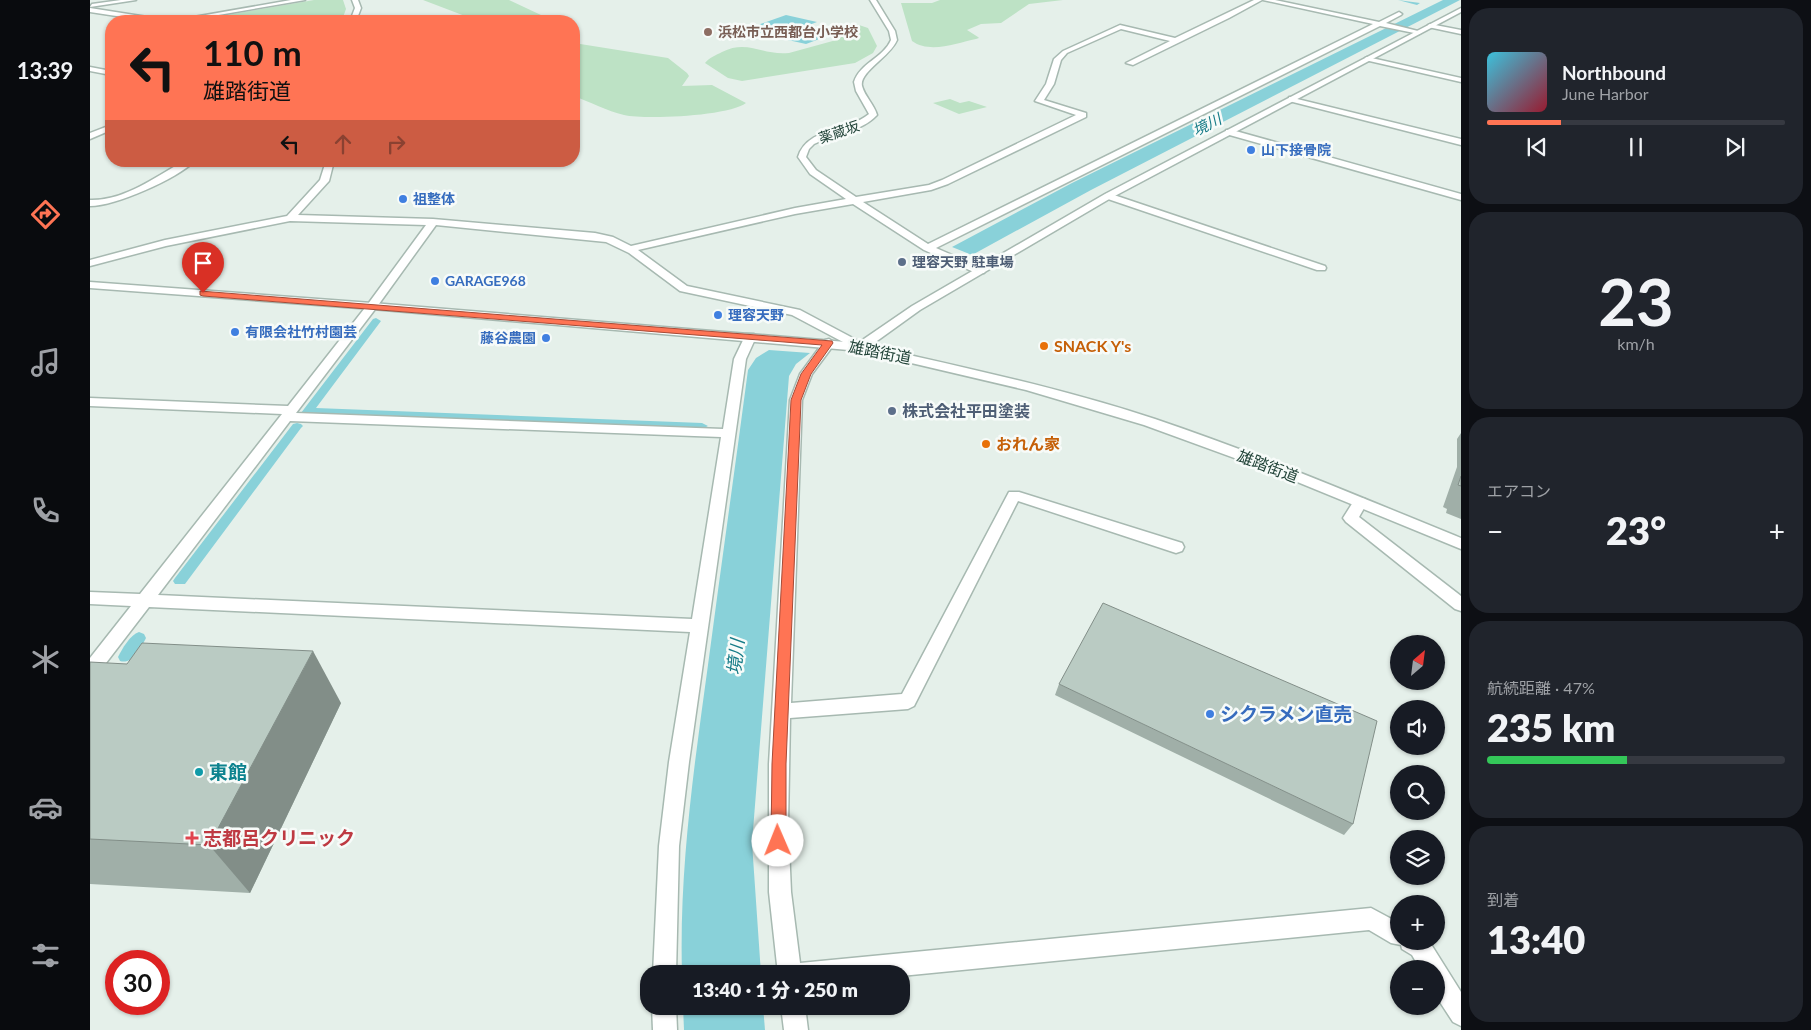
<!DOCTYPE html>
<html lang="ja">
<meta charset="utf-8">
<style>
:root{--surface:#171b24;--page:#20242c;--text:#f1f3f6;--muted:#9ea1a6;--line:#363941;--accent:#ff7454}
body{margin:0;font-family:Lato,"Noto Sans JP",sans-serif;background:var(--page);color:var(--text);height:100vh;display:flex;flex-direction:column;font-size:19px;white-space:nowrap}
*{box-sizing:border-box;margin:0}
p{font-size:16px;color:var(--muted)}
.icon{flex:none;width:28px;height:28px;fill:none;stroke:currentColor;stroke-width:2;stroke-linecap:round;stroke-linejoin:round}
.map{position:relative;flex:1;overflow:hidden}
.side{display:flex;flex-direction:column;gap:8px;padding:8px;background:#0d0f14;width:350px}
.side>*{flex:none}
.hud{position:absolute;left:15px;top:15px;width:475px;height:152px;border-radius:20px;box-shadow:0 1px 4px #0004;background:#ff7454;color:#111;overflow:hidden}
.needle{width:32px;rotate:28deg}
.buttons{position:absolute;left:1300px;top:635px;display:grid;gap:10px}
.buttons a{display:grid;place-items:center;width:55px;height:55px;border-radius:50%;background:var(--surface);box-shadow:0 1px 4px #0004;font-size:25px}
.speed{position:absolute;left:15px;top:950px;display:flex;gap:10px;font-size:25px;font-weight:700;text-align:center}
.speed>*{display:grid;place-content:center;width:65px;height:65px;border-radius:50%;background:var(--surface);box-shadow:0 1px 4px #0004;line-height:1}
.speed .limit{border:8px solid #d22;background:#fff;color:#111}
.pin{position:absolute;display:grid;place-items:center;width:42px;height:42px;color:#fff;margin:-51px -21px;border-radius:50% 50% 50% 0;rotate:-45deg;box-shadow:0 0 5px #0007}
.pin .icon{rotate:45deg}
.me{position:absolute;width:55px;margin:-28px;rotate:359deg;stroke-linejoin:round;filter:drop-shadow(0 0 4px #0008)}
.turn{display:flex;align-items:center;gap:18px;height:105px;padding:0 15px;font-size:22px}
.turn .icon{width:65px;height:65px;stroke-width:2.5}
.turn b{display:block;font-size:35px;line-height:42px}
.lanes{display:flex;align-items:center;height:48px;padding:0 15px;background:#0003;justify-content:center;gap:25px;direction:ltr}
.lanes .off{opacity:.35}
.big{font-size:38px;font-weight:800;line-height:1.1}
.side .tile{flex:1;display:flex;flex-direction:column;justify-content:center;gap:8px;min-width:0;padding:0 18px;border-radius:20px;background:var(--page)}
.side .dial{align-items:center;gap:0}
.dial b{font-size:65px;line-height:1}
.song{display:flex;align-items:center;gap:15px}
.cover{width:60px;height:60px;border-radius:8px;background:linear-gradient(135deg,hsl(190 70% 55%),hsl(350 70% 35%))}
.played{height:5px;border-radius:2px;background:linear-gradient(90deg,var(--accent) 25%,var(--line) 25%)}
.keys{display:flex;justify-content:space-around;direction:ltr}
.heat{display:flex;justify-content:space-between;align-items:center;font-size:28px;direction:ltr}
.charge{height:8px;border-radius:4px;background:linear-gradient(90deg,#34c759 47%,var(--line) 0)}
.trip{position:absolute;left:550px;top:965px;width:270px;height:50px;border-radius:20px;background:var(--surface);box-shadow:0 1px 4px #0004;font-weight:800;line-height:50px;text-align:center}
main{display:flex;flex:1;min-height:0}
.dock{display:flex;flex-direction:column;width:90px;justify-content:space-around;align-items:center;background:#090b0e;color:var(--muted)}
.dock .icon{width:35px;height:35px}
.dock .on{color:var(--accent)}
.dock b{font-size:22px;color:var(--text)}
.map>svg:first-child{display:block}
.green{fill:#bde2c5}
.water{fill:#89d1d9}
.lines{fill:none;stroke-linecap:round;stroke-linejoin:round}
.stream{fill:#89d1d9;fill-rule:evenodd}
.minor-casing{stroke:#a7b9b1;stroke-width:3}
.tertiary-casing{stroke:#a7b9b1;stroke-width:3}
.minor{fill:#fff;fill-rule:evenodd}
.tertiary{fill:#fff;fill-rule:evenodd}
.wall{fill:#a0afa8}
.shaded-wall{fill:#828e88}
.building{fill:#bacbc3;stroke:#828e88}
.route{fill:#ff7454;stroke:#a64b37}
.education-dot{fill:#8d6e63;stroke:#f7fbf9;stroke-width:2}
.shop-dot{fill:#3f7fe0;stroke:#f7fbf9;stroke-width:2}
.service-dot{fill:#5c6f8a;stroke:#f7fbf9;stroke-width:2}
.food-dot{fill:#e8710a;stroke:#f7fbf9;stroke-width:2}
.culture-dot{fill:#0f9aa8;stroke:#f7fbf9;stroke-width:2}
.health-dot{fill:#e0444e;stroke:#f7fbf9;stroke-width:2}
.labels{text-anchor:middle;stroke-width:5;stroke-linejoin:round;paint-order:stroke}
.far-education-label{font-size:14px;font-weight:bold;fill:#785e54;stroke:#f7fbf9;text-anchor:start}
.far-street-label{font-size:14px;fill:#224439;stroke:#f7fbf9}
.far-shop-label{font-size:14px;font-weight:bold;fill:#366cbe;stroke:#f7fbf9;text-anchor:start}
.far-service-label{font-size:14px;font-weight:bold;fill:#4e5e75;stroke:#f7fbf9;text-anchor:start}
.far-water-label{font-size:15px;font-style:italic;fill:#157b87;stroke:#f7fbf9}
.food-label{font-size:16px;font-weight:bold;fill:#c56008;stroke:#f7fbf9;text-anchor:start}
.street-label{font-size:16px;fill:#224439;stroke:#f7fbf9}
.service-label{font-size:16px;font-weight:bold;fill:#4e5e75;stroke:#f7fbf9;text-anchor:start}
.water-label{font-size:18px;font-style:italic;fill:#157b87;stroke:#f7fbf9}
.near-shop-label{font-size:19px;font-weight:bold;fill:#366cbe;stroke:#f7fbf9;text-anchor:start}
.near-culture-label{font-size:19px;font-weight:bold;fill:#0d838f;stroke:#f7fbf9;text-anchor:start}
.near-health-label{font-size:19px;font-weight:bold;fill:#be3a42;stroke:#f7fbf9;text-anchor:start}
</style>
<main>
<nav class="dock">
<b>13:39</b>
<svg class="icon on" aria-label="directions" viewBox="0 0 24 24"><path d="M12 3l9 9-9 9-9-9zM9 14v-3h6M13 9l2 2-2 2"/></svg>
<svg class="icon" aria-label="music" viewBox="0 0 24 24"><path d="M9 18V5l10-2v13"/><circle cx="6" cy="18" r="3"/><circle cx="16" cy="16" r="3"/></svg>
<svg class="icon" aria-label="phone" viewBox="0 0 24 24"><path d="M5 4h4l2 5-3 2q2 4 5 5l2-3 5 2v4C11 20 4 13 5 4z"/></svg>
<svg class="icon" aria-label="climate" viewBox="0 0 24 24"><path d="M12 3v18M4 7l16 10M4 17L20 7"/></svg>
<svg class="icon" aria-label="car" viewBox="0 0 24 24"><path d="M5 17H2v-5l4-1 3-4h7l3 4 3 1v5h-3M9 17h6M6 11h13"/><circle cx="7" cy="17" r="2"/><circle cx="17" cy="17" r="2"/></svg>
<svg class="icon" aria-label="filters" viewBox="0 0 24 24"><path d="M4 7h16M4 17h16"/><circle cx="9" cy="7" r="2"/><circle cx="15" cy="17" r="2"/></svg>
</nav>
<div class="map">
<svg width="1371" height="1030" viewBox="0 0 1371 1030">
<rect width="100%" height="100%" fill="#e5f0ea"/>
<!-- green -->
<g class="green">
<polygon points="224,0 253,0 256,9 252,20 102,21"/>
<polygon points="333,0 419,0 451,15 435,21 368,21 375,16"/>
<path d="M850 0H973L939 4 911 23 891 24 877 30 888 37 889 38 886 39C867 43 840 54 822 41L811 3H842Z"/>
<path d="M766 24 778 28 787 46 783 53 765 63 652 81 638 78 615 63C619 58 626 55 632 52 658 39 673 56 699 53L750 39 754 27Z"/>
<path d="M484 43 578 58 597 73 599 76 592 86 622 85 656 103C639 116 556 120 534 115 517 111 500 102 484 96Z"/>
<polygon points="860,99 870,103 879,101 897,107 869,114 843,103"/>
</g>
<!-- water -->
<g class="water">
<polygon points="1353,0 1370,0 1001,190 882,255 862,247 982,183"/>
<polygon points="696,15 727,22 687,37 656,29"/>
<polygon points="722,31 740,35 716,44 698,40"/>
<path d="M679 350 720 353 706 364 699 376 662 843 671 974H592C589 870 604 767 618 665 631 567 645 468 658 370L666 358Z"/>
<polygon points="593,1006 673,1006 675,1030 594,1030"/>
</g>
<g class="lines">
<!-- stream -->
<g class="stream">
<polygon points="1308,0 1330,3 1327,5"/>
<polygon points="286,318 291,321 226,408 612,423 618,426 612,429 213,415 211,413 214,409 283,319"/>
<polygon points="207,423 211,424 213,426 211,428 95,584 85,584 83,581 85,578 203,424"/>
<path d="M49 632 54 634 56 638C51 648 42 665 30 661L28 657C32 649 40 635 49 632Z"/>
</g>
<defs>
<g id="minor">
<polygon points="31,0 46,0 0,7 2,4"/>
<polygon points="201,0 215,0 94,21 81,21"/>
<polygon points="262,0 268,0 271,8 266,21 260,21 265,8"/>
<path d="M780 0H786L805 31 807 40C800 57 769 72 772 86 775 97 784 104 787 115 771 132 745 134 724 144L719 149 716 157 726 170 766 197 839 185 852 180 986 115 945 101 956 84 964 59 973 51 1030 25 1085 38 1164 0H1172L1139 18 1043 65 1036 63 1080 41 1031 29 977 53 971 60 964 84 954 100 996 113V117L858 184 841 190 773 202 838 244 1283 24 1173 0H1185L1289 22 1309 12 1312 14 1311 15 1296 23 1332 32 1329 34 1290 26 846 248 894 269 895 271 894 273H886L834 250 763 204 705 214 548 250 597 286 710 310 774 344 776 347 774 350 770 351 702 315 590 291 539 253 516 242 346 225 286 308 206 413 633 429 644 359 656 334H664L666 337 656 359 599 762 589 846 586 974H563L569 846 579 762 600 632 59 607 6 676 0 678V658L41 606 0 604V592L50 594 192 414 0 406V398L198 406 278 304 336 225 200 221 76 246 0 266V260L75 240 197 216 230 180 236 161H244L239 181 208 215 343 219 505 233 523 237 541 246 705 208 756 199 720 174 708 157C717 127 758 132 779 114L766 91 764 82C770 63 793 58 801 40L799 31ZM200 421 631 437 602 619 68 595Z"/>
<polygon points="0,8 70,19 73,21 59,21 0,12"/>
<polygon points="1340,24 1371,30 1371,34 1338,27 1338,25"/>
<polygon points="1277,57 1371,78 1371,82 1275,60 1275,58"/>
<polygon points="0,67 21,71 21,75 0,71"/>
<polygon points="1199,97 1371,139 1371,145 1199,101"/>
<polygon points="21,125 21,130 0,139 0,133"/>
<polygon points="1136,130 1142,130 1371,194 1371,200 1136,134"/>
<path d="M94 161H105C86 179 26 206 0 206V200C34 201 65 177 94 161Z"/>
<polygon points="1018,193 1235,266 1236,268 1235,270 1227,270 1015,198 1013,196"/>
<polygon points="739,339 745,343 722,374 712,400 701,703 812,694 919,492 929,492 1092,543 1094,547 1092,551 1086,553 928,501 824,706 818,709 700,718 698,824 701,892 710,963 1281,908 1309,923 1309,941 1339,941 1371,992 1371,1026 1363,1022 1346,996 1346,969 1330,969 1322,955 1312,949 1311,945 1301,943 1279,930 811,976 811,974 688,974 679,892 679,764 700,400 710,374 735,340"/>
<polygon points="1270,498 1275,499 1277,503 1269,517 1371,596 1371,611 1365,609 1256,522 1253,518 1265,499"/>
<polygon points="562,1006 586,1006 587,1030 563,1030"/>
<polygon points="691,1006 715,1006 718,1030 694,1030"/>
</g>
<path id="tertiary" d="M1371 8V12L1021 198 830 310 780 346C875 368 972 388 1065 419 1169 454 1270 497 1371 538V549L1183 472 1054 425 936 390 770 351 282 309 0 288V282L282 303 768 343 822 306 1015 194Z"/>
</defs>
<!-- minor casing -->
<use href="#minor" class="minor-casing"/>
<!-- tertiary casing -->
<use href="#tertiary" class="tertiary-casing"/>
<!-- minor -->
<use href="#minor" class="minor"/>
<!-- tertiary -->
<use href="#tertiary" class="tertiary"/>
</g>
<!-- wall -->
<g class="wall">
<polygon points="1371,433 1371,519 1356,513 1357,509 1353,507 1367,467 1367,439"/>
<polygon points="0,662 251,703 160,893 0,884"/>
<polygon points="969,684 1263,824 1254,835 965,695"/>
</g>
<!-- shaded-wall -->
<polygon class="shaded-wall" points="223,651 251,703 160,893 119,845"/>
<!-- building -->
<g class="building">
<polygon points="1371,476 1371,486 1368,485"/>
<polygon points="1013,603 1287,721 1263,824 969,684"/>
<polygon points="52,643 223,651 119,845 0,839 0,662 37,664"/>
</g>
<!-- route -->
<polygon class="route" points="110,291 742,341 743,343 721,374 711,400 696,764 696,841 694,846 688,848 683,846 681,841 682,764 701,400 711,374 732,345 113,296 110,295"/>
<!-- markers -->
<circle class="education-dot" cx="618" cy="32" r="5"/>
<g class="shop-dot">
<circle cx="1161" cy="150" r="5"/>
<circle cx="313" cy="199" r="5"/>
<circle cx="345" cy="281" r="5"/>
<circle cx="628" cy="315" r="5"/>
<circle cx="145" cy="332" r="5"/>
<circle cx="456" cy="338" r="5"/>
<circle cx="1120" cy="714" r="5"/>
</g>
<g class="service-dot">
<circle cx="812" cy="262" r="5"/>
<circle cx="802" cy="411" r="5"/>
</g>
<g class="food-dot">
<circle cx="954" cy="346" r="5"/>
<circle cx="896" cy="444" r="5"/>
</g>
<circle class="culture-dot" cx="109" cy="772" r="5"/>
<path class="health-dot" d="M99.5 830.5h5v5h5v5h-5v5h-5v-5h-5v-5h5z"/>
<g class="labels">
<!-- far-education labels -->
<g class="far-education-label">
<text x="628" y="37">浜松市立西都台小学校</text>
</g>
<!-- far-street labels -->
<g class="far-street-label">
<text transform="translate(749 132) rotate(-19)" y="5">薬蔵坂</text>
</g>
<!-- far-shop labels -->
<g class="far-shop-label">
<text x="1171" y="155">山下接骨院</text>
<text x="323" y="204">祖整体</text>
<text x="355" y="286">GARAGE968</text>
<text x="638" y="320">理容天野</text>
<text x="155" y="337">有限会社竹村園芸</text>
<text x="446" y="343" text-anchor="end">藤谷農園</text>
</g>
<!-- far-service labels -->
<g class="far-service-label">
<text x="822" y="267">理容天野 駐車場</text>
</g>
<!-- far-water labels -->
<g class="far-water-label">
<text transform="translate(1117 125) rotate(-27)" y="5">境川</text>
</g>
<!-- food labels -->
<g class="food-label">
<text x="964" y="352">SNACK Y's</text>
<text x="906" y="450">おれん家</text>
</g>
<!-- street labels -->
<g class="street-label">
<text transform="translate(790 352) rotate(11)" y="6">雄踏街道</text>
<text transform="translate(1178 466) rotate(21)" y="6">雄踏街道</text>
</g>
<!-- service labels -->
<g class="service-label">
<text x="812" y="417">株式会社平田塗装</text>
</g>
<!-- water labels -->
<g class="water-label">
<text transform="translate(646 657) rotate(-84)" y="6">境川</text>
</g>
<!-- near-shop labels -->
<g class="near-shop-label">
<text x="1130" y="721">シクラメン直売</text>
</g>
<!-- near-culture labels -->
<g class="near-culture-label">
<text x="119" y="779">東館</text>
</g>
<!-- near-health labels -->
<g class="near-health-label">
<text x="113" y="845">志都呂クリニック</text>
</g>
</g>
</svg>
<div class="buttons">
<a><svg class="needle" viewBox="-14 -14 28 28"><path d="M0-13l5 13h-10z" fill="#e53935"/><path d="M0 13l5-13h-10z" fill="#9ea1a6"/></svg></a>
<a><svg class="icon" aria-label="sound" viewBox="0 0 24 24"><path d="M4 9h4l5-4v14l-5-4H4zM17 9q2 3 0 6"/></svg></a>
<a><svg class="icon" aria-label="search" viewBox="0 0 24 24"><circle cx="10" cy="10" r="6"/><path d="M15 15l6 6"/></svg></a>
<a><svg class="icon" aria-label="layers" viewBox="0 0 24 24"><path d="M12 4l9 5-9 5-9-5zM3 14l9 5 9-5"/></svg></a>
<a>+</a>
<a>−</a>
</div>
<div class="speed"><div class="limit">30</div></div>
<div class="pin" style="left:113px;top:293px;background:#d93025"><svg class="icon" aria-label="arrive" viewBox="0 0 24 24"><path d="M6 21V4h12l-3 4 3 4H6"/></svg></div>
<svg class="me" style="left:688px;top:841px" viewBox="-20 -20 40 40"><circle r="19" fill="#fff"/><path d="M0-13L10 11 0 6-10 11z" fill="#ff7454"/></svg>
<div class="trip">13:40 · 1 分 · 250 m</div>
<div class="hud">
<div class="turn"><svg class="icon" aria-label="left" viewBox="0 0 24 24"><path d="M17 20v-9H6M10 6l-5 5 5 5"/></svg><div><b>110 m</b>雄踏街道</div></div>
<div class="lanes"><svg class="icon" aria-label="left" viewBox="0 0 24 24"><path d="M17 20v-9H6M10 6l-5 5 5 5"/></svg><svg class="icon off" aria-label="ahead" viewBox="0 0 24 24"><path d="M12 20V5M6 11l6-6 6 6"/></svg><svg class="icon off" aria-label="right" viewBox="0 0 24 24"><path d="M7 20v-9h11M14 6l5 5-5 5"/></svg></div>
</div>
</div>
<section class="side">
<div class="tile">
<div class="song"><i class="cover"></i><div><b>Northbound</b><p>June Harbor</p></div></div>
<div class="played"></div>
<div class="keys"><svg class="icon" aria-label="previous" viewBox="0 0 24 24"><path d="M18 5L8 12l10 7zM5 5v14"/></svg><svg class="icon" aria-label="pause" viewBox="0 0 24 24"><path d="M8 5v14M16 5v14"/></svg><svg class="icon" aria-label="next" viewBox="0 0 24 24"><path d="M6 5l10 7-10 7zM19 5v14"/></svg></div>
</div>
<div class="tile dial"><b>23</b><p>km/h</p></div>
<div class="tile"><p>エアコン</p>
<div class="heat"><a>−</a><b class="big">23°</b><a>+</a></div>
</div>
<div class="tile"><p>航続距離 · 47%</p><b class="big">235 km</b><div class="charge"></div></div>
<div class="tile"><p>到着</p><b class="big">13:40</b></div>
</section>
</main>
